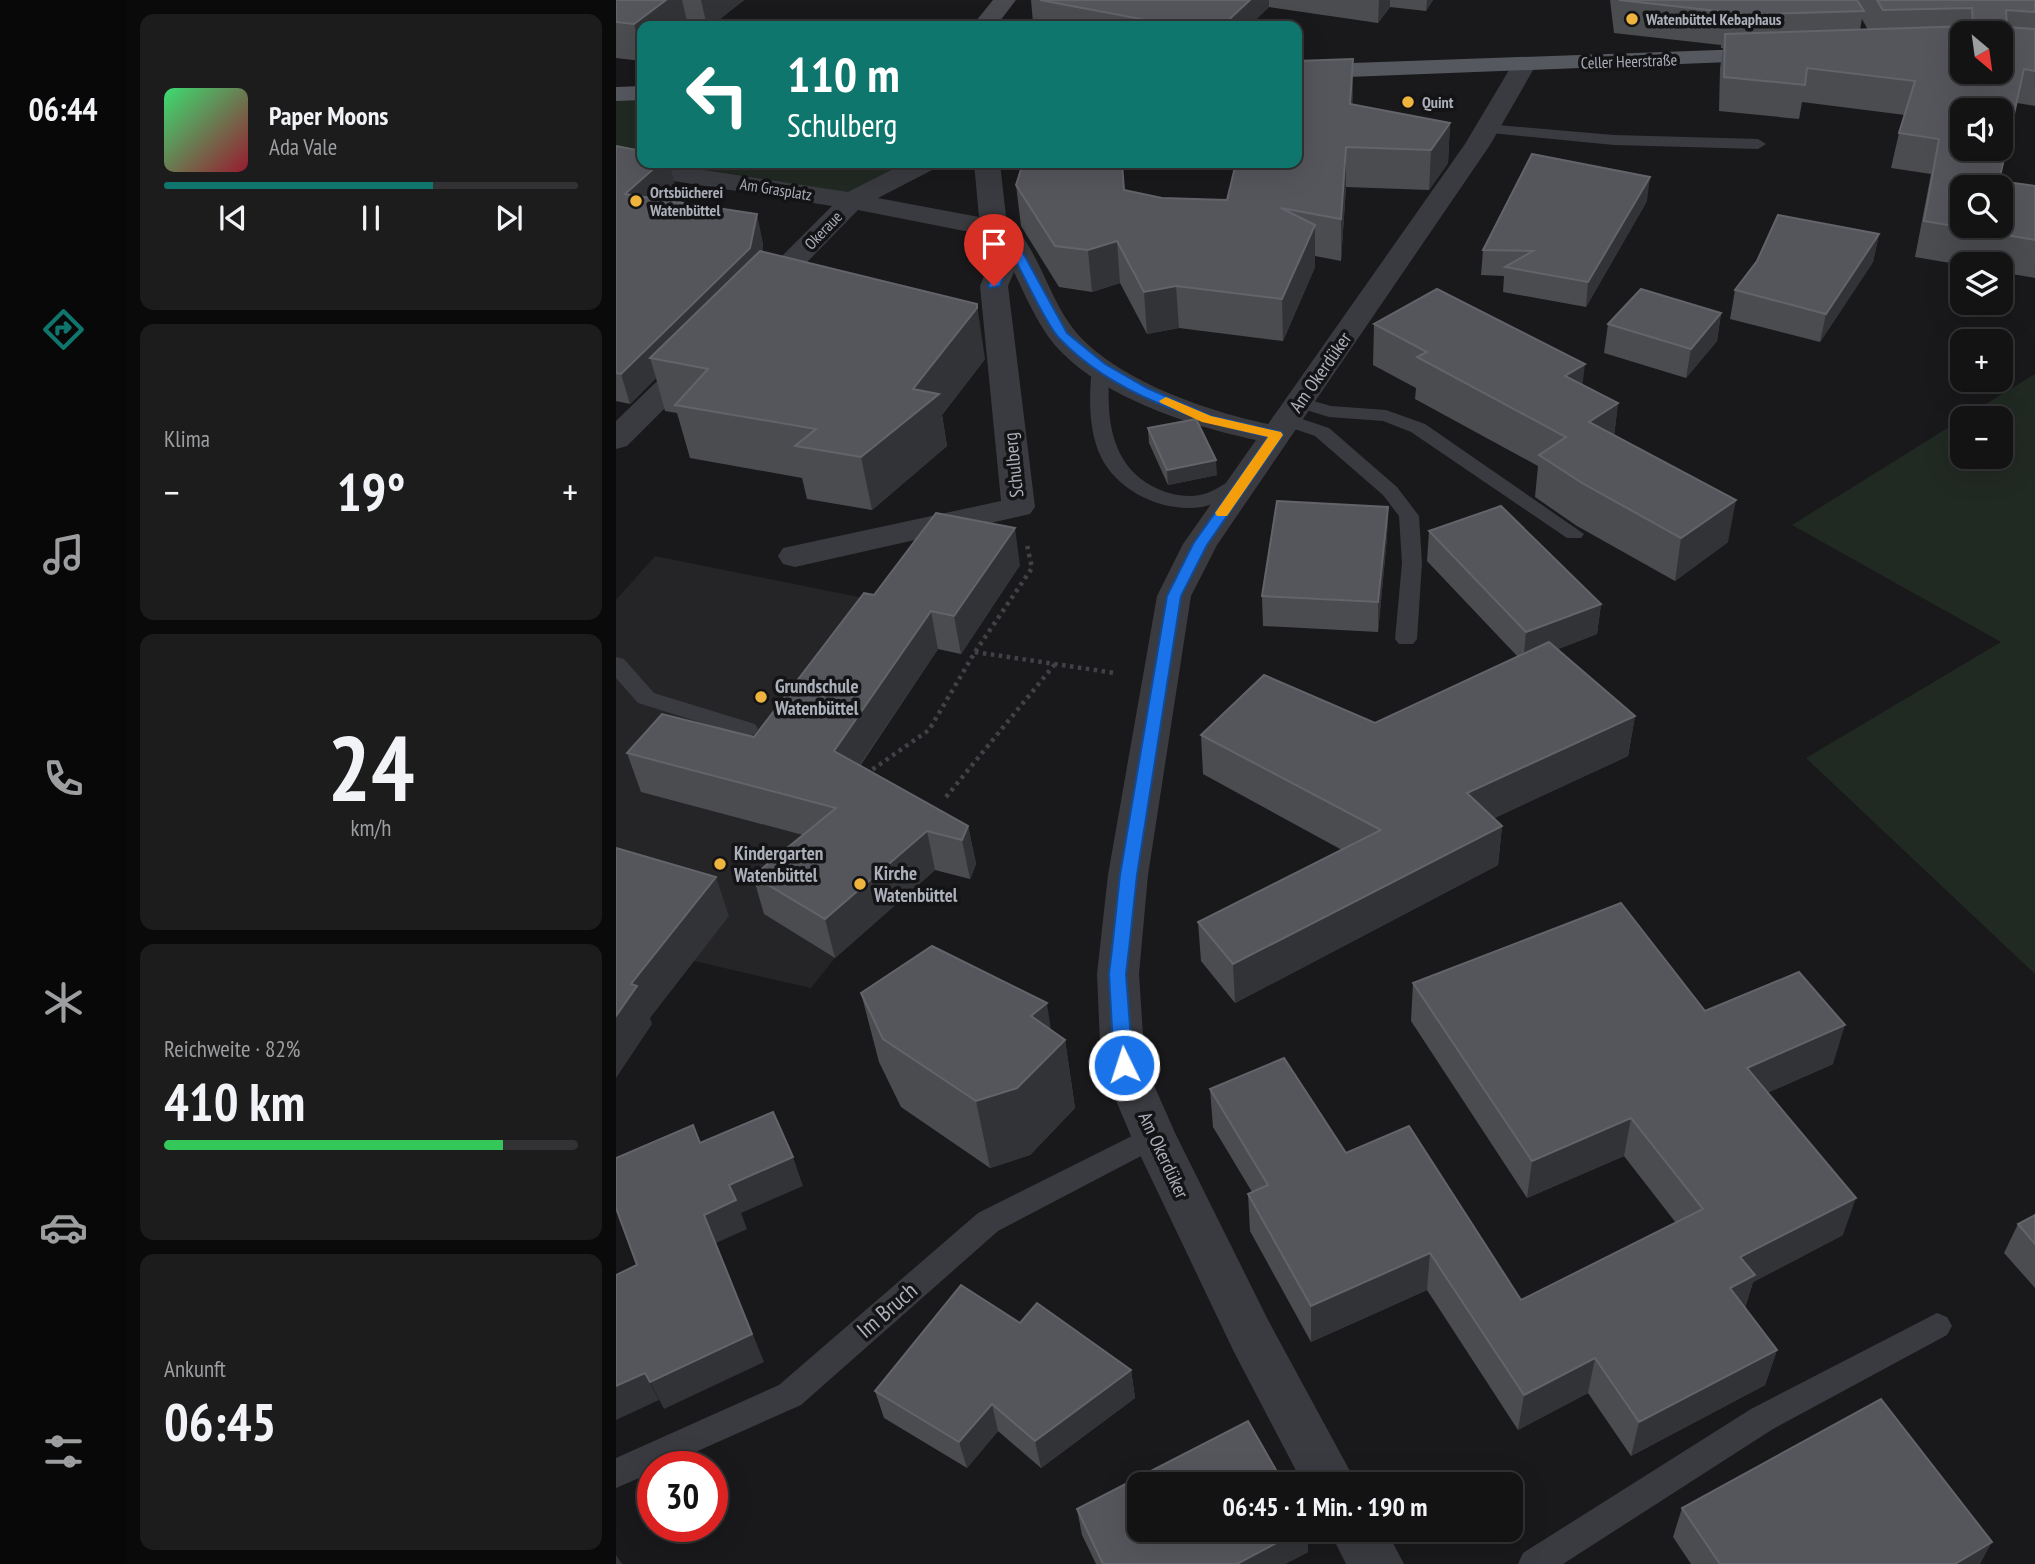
<!DOCTYPE html>
<html lang="de">
<meta charset="utf-8">
<style>
:root{--surface:#131314;--page:#1c1c1d;--text:#f1f3f6;--muted:#9d9ea0;--line:#323234;--accent:#0f766e}
body{margin:0;font-family:"PT Sans Narrow",sans-serif;background:var(--page);color:var(--text);height:100vh;display:flex;flex-direction:column;font-size:26px;white-space:nowrap}
*{box-sizing:border-box;margin:0}
p{font-size:23px;color:var(--muted)}
.icon{flex:none;width:38px;height:38px;fill:none;stroke:currentColor;stroke-width:2;stroke-linecap:round;stroke-linejoin:round}
.map{position:relative;flex:1;overflow:hidden}
.details{display:flex;flex-direction:column;gap:14px;padding:14px;background:#0a0a0b;width:490px}
.details>*{flex:none}
.top-card{position:absolute;left:21px;top:21px;width:665px;height:147px;border-radius:14px;box-shadow:0 7px 28px #0002,0 0 0 2px var(--line);background:#0f766e;color:#fff;overflow:hidden}
.needle{width:46px;rotate:151deg}
.tools{position:absolute;left:1334px;top:21px;display:grid;gap:14px}
.tools a{display:grid;place-items:center;width:63px;height:63px;border-radius:14px;background:var(--surface);box-shadow:0 7px 28px #0002,0 0 0 2px var(--line);font-size:35px}
.speed{position:absolute;left:21px;top:1451px;display:flex;gap:14px;font-size:35px;font-weight:700;text-align:center}
.speed>*{display:grid;place-content:center;width:91px;height:91px;border-radius:50%;background:var(--surface);box-shadow:0 7px 28px #0002,0 0 0 2px var(--line);line-height:1}
.speed .limit{border:10px solid #d22;background:#fff;color:#111}
.pin{position:absolute;display:grid;place-items:center;width:60px;height:60px;color:#fff;margin:-72px -30px;border-radius:50% 50% 50% 0;rotate:-45deg;box-shadow:0 0 7px #0007}
.pin .icon{rotate:45deg}
.me{position:absolute;width:77px;margin:-38px;rotate:356deg;stroke-linejoin:round;filter:drop-shadow(0 0 5px #0008)}
.turn{display:flex;align-items:center;gap:24px;height:147px;padding:0 35px;font-size:32px}
.turn .icon{width:91px;height:91px;stroke-width:2.5}
.turn b{display:block;font-size:49px;line-height:60px}
.big{font-size:52px;font-weight:700;line-height:1.1}
.details .widget{flex:1;display:flex;flex-direction:column;justify-content:center;gap:10px;min-width:0;padding:0 24px;border-radius:14px;background:var(--page)}
.details .dial{align-items:center;gap:0}
.dial b{font-size:91px;line-height:1}
.song{display:flex;align-items:center;gap:21px}
.cover{width:84px;height:84px;border-radius:10px;background:linear-gradient(135deg,hsl(140 70% 55%),hsl(350 70% 35%))}
.played{height:7px;border-radius:4px;background:linear-gradient(90deg,var(--accent) 65%,var(--line) 65%)}
.keys{display:flex;justify-content:space-around;direction:ltr}
.heat{display:flex;justify-content:space-between;align-items:center;font-size:38px;direction:ltr}
.charge{height:10px;border-radius:5px;background:linear-gradient(90deg,#34c759 82%,var(--line) 0)}
.trip{position:absolute;left:511px;top:1472px;width:396px;height:70px;border-radius:14px;background:var(--surface);box-shadow:0 7px 28px #0002,0 0 0 2px var(--line);font-weight:700;line-height:70px;text-align:center}
main{display:flex;flex:1;min-height:0}
.tab-bar{display:flex;flex-direction:column;width:126px;justify-content:space-around;align-items:center;background:#080808;color:var(--muted)}
.tab-bar .icon{width:49px;height:49px}
.tab-bar .on{color:var(--accent)}
.tab-bar b{font-size:32px;color:var(--text)}
.map>svg:first-child{display:block}
.built{fill:#252528}
.green{fill:#212a22}
.lines{fill:none;stroke-linecap:round;stroke-linejoin:round}
.path{stroke:#404247;stroke-width:4.5;stroke-dasharray:3.5 4.5;stroke-linecap:butt}
.service{fill:#3a3b40;fill-rule:evenodd}
.minor{fill:#3a3b40;fill-rule:evenodd}
.secondary{fill:#484a50;fill-rule:evenodd}
.primary{fill:#56585f;fill-rule:evenodd}
.wall{fill:#4a4c50;fill-rule:evenodd}
.shaded-wall{fill:#323336}
.building{fill:#55565c;stroke:#62646a;stroke-width:2;fill-rule:evenodd}
.route{fill:#1a73e8;stroke:#114b97;stroke-width:2}
.slow{fill:#f59e0b}
.poi-dot{fill:#efb43d;stroke:#141416;stroke-width:2.5}
.labels{text-anchor:middle;stroke-width:7;stroke-linejoin:round;paint-order:stroke}
.far-poi-label{font-size:16px;font-weight:bold;fill:#acb0bb;stroke:#141416;text-anchor:start}
.far-street-label{font-size:16px;fill:#acb0bb;stroke:#141416}
.street-label{font-size:19px;fill:#acb0bb;stroke:#141416}
.poi-label{font-size:19px;font-weight:bold;fill:#acb0bb;stroke:#141416;text-anchor:start}
.near-street-label{font-size:23px;fill:#acb0bb;stroke:#141416}
</style>
<main>
<nav class="tab-bar">
<b>06:44</b>
<svg class="icon on" aria-label="directions" viewBox="0 0 24 24"><path d="M12 3l9 9-9 9-9-9zM9 14v-3h6M13 9l2 2-2 2"/></svg>
<svg class="icon" aria-label="music" viewBox="0 0 24 24"><path d="M9 18V5l10-2v13"/><circle cx="6" cy="18" r="3"/><circle cx="16" cy="16" r="3"/></svg>
<svg class="icon" aria-label="phone" viewBox="0 0 24 24"><path d="M5 4h4l2 5-3 2q2 4 5 5l2-3 5 2v4C11 20 4 13 5 4z"/></svg>
<svg class="icon" aria-label="climate" viewBox="0 0 24 24"><path d="M12 3v18M4 7l16 10M4 17L20 7"/></svg>
<svg class="icon" aria-label="car" viewBox="0 0 24 24"><path d="M5 17H2v-5l4-1 3-4h7l3 4 3 1v5h-3M9 17h6M6 11h13"/><circle cx="7" cy="17" r="2"/><circle cx="17" cy="17" r="2"/></svg>
<svg class="icon" aria-label="filters" viewBox="0 0 24 24"><path d="M4 7h16M4 17h16"/><circle cx="9" cy="7" r="2"/><circle cx="15" cy="17" r="2"/></svg>
</nav>
<section class="details">
<div class="widget">
<div class="song"><i class="cover"></i><div><b>Paper Moons</b><p>Ada Vale</p></div></div>
<div class="played"></div>
<div class="keys"><svg class="icon" aria-label="previous" viewBox="0 0 24 24"><path d="M18 5L8 12l10 7zM5 5v14"/></svg><svg class="icon" aria-label="pause" viewBox="0 0 24 24"><path d="M8 5v14M16 5v14"/></svg><svg class="icon" aria-label="next" viewBox="0 0 24 24"><path d="M6 5l10 7-10 7zM19 5v14"/></svg></div>
</div>
<div class="widget"><p>Klima</p>
<div class="heat"><a>−</a><b class="big">19°</b><a>+</a></div>
</div>
<div class="widget dial"><b>24</b><p>km/h</p></div>
<div class="widget"><p>Reichweite · 82%</p><b class="big">410 km</b><div class="charge"></div></div>
<div class="widget"><p>Ankunft</p><b class="big">06:45</b></div>
</section>
<div class="map">
<svg width="1419" height="1564" viewBox="0 0 1419 1564">
<rect width="100%" height="100%" fill="#19191b"/>
<!-- built -->
<polygon class="built" points="327,551 404,565 345,654 322,649 244,765 205,756 269,813 149,914 219,958 195,988 78,961 0,937 0,600 39,556 287,606"/>
<!-- green -->
<g class="green">
<polygon points="26,93 26,163 309,163 236,201 0,164 0,94"/>
<polygon points="1419,374 1419,974 1190,758 1385,642 1176,525 1346,419 1346,457 1384,457 1384,418 1347,418"/>
</g>
<g class="lines">
<!-- path -->
<g class="path">
<polyline points="359,652 499,673"/>
<polyline points="250,774 313,730 359,652 416,568 411,545"/>
<polyline points="330,797 439,664"/>
</g>
<!-- service -->
<g class="service">
<polygon points="870,124 998,135 1142,139 1150,144 1142,149 998,145 865,132 862,129"/>
<path d="M485 362 494 367C490 412 492 462 536 486 551 494 568 498 584 495 600 492 612 479 628 475L638 481 635 485C619 494 604 503 586 507 548 513 502 492 485 457 472 430 473 396 476 367Z"/>
<polygon points="683,397 715,406 770,410 809,424 968,534 965,538 951,538 795,432 767,421 713,417 677,406 674,402"/>
<polygon points="671,414 713,428 781,487 803,516 806,563 801,639 797,644 783,644 779,639 786,563 783,516 767,495 699,436 664,424 662,420"/>
<polygon points="0,657 8,659 38,693 139,724 142,729 139,734 131,737 22,703 0,678"/>
<polygon points="538,1125 548,1128 551,1136 548,1144 382,1231 185,1405 48,1466 37,1466 37,1472 0,1488 0,1458 163,1385 362,1213"/>
<polygon points="1321,1313 1331,1317 1336,1326 1331,1335 1157,1429 947,1564 902,1564 907,1553 1135,1409"/>
</g>
<!-- minor -->
<g class="minor">
<path d="M908 58 917 60 920 65 874 145 601 545 575 596 532 875 523 974 529 1065 560 1135 652 1320 741 1484H687L618 1352 515 1136 485 1065 481 974 492 875 541 596 567 544 640 440C574 426 477 395 434 339 419 318 409 295 398 272L392 286 419 507 414 514 179 567 167 564 162 556 167 548 385 501 364 286 381 245 369 235 242 210 152 302 142 305 132 302 128 296 132 290 216 206 0 172V156L26 160V163H42L232 192 289 163H322L318 169 262 198 363 217 358 163H384L391 226C396 230 404 234 408 239 425 263 435 297 453 323 490 377 590 411 652 424L849 144 899 60Z"/>
<polygon points="81,350 92,353 96,359 92,365 11,446 0,449 0,421 70,353"/>
<polygon points="713,1530 770,1530 788,1564 730,1564"/>
</g>
<!-- secondary -->
<polygon class="secondary" points="377,0 400,0 380,26 356,26"/>
<!-- primary -->
<g class="primary">
<polygon points="1158,48 1167,50 1170,55 1167,60 681,79 681,65"/>
<polygon points="26,86 26,100 0,101 0,87"/>
</g>
</g>
<!-- wall -->
<g class="wall">
<polygon points="0,0 128,0 95,26 26,26 26,61 0,58"/>
<polygon points="415,0 817,0 810,11 774,7 762,23 653,7 633,26 432,26 417,23"/>
<path d="M994 0H1419V106L1401 103 1383 181 1419 186V278L1384 272V264L1346 265 1299 257 1315 174 1275 168 1283 133 1289 115 1186 102 1183 119 1103 111 1104 68 1107 48H1105V45L998 33ZM1246 19 1252 30H1244Z"/>
<polygon points="737,59 736,105 834,123 832,163 813,190 730,187 725,261 699,256 699,267 667,341 563,328 531,334 504,283 476,292 443,287 405,226 400,185 508,190 546,198 611,200"/>
<polygon points="0,146 59,184 42,199 147,243 146,252 369,359 326,415 331,446 256,510 191,499 186,478 74,458 61,413 49,411 40,378 14,404 0,401"/>
<polygon points="1031,201 970,307 887,292 888,276 865,275 867,250"/>
<polygon points="1263,234 1257,262 1204,342 1114,319 1119,290"/>
<polygon points="1105,313 1101,341 1070,378 988,353 992,324"/>
<polygon points="758,324 966,385 1002,403 998,436 1112,542 1059,581 961,526 919,497 922,466 799,399 800,388 757,365"/>
<polygon points="532,428 601,475 552,485 533,443"/>
<polygon points="772,507 771,537 762,632 647,626 646,596"/>
<polygon points="813,531 985,604 981,634 942,649 1019,716 1012,756 878,818 886,826 882,865 619,1003 585,961 582,922 726,850 587,774 585,735 759,723 902,657 811,561"/>
<polygon points="404,565 345,654 322,649 244,766 352,826 360,864 354,879 319,870 219,958 148,914 137,876 187,835 25,792 11,753 138,737 258,595"/>
<polygon points="797,983 1089,1011 1217,1064 1151,1093 1227,1235 1137,1282 1129,1308 1161,1350 1149,1385 1015,1456 972,1393 902,1430 811,1290 695,1342 634,1231 632,1194 636,1192 597,1127 594,1089 730,1153 905,1300 1060,1223 1008,1156 911,1198 795,1021"/>
<polygon points="245,993 435,1031 449,1040 459,1108 414,1155 374,1168 285,1107 263,1062"/>
<polygon points="1419,1215 1419,1288 1388,1253 1402,1224"/>
<polygon points="404,1323 515,1370 519,1398 425,1468 382,1431 351,1468 268,1418 259,1391"/>
<polygon points="1066,1508 1364,1564 1075,1564 1057,1537"/>
<polygon points="461,1509 523,1530 692,1530 692,1552 669,1564 480,1564 466,1535"/>
</g>
<!-- shaded-wall -->
<g class="shaded-wall">
<polygon points="50,0 66,0 72,26 26,26 26,57 18,24"/>
<polygon points="85,0 128,0 95,26 91,26"/>
<polygon points="634,0 653,0 653,7 633,26 606,26"/>
<polygon points="763,0 774,0 774,7 762,23"/>
<polygon points="811,0 817,0 810,11"/>
<polygon points="737,59 737,98 733,144 734,104"/>
<polygon points="834,123 832,163 813,190 815,150"/>
<polygon points="730,147 730,187 725,261 725,219"/>
<polygon points="44,163 53,163 59,184 17,223 9,194"/>
<polygon points="1034,177 1031,201 970,307 972,282"/>
<polygon points="141,214 147,243 141,277 34,358 40,378 14,404 5,374"/>
<polygon points="699,225 699,267 667,341 666,299"/>
<polygon points="1263,234 1257,262 1204,342 1210,314"/>
<polygon points="501,241 504,283 476,292 472,250"/>
<polygon points="560,286 563,328 531,334 528,292"/>
<polygon points="361,304 369,359 326,415 331,446 256,510 245,457"/>
<polygon points="1105,313 1101,341 1070,378 1075,349"/>
<polygon points="969,364 964,405 949,376"/>
<polygon points="1002,403 997,445 973,422"/>
<polygon points="600,460 601,475 552,485 551,470"/>
<polygon points="1120,500 1112,542 1059,581 1065,538"/>
<polygon points="772,507 771,537 762,632 762,602"/>
<polygon points="399,528 404,565 345,654 338,616"/>
<polygon points="985,604 981,634 907,663 910,632"/>
<polygon points="315,611 322,649 227,790 218,751"/>
<polygon points="1019,716 1012,756 849,832 851,793"/>
<polygon points="352,826 360,864 354,879 346,840"/>
<polygon points="886,826 882,865 619,1003 617,964"/>
<polygon points="311,831 319,870 219,958 209,919"/>
<polygon points="100,877 113,916 34,1018 36,1024 0,1078 0,1016 15,984"/>
<polygon points="431,1003 438,1051 449,1040 459,1108 414,1155 374,1168 360,1101 415,1016"/>
<polygon points="1229,1025 1217,1064 1121,1106 1131,1068"/>
<polygon points="1015,1118 1008,1156 911,1198 916,1161"/>
<polygon points="177,1157 187,1186 125,1213 131,1229 100,1243 148,1362 48,1409 34,1382 88,1215 113,1185"/>
<polygon points="1240,1198 1227,1235 1137,1282 1128,1311 1114,1288 1124,1257"/>
<polygon points="814,1253 811,1290 695,1342 695,1306"/>
<polygon points="1161,1350 1149,1385 1015,1456 1023,1422"/>
<polygon points="979,1358 972,1393 902,1430 908,1395"/>
<polygon points="515,1370 519,1398 425,1468 419,1441"/>
<polygon points="29,1373 43,1400 0,1420 0,1386"/>
<polygon points="376,1404 382,1431 351,1468 343,1442"/>
<polygon points="685,1530 692,1530 692,1552 669,1564 621,1564"/>
<polygon points="1376,1542 1364,1564 1339,1564"/>
<polygon points="0,1555 6,1564 0,1564"/>
</g>
<!-- building -->
<g class="building">
<polygon points="0,0 50,0 18,24 0,22"/>
<polygon points="424,0 634,0 606,26 562,26"/>
<polygon points="1003,0 1241,0 1248,11 1110,15 1110,12"/>
<path d="M1261 0H1419V12L1390 10 1391 27 1419 29V71L1408 69 1383 181 1419 186V240L1308 221 1323 139 1283 133 1299 81 1191 68 1189 85 1108 77 1109 34 1354 26 1357 24 1356 8 1267 10ZM1346 33H1384V72H1346ZM1346 110H1384V149H1346ZM1346 187H1384V226H1346Z"/>
<polygon points="737,59 734,104 834,123 815,150 730,147 725,219 665,208 699,225 666,299 560,286 528,292 501,241 472,250 439,246 400,185 407,163 506,163 508,190 546,198 611,200 620,163 681,163 681,61"/>
<polygon points="0,146 26,151 26,163 44,163 9,194 141,214 134,248 5,374 0,373"/>
<polygon points="916,154 1034,177 972,282 889,267 917,251 867,250"/>
<polygon points="1162,215 1263,234 1210,314 1119,290 1141,261"/>
<polygon points="144,251 361,304 361,308 297,389 323,394 245,457 179,446 200,429 59,405 92,369 34,358"/>
<polygon points="821,289 969,364 949,376 1002,403 973,422 1120,500 1065,538 966,483 923,455 950,437 801,357 811,352 758,324"/>
<polygon points="1025,289 1105,313 1075,349 992,324"/>
<polygon points="580,419 600,460 551,470 532,428"/>
<polygon points="661,501 772,507 762,602 646,596"/>
<polygon points="885,506 985,604 910,632 813,531"/>
<polygon points="320,513 399,528 338,616 315,611 218,751 352,826 346,840 311,831 209,919 137,876 220,808 11,753 46,714 138,737 248,593 258,595"/>
<polygon points="933,642 1019,716 851,793 886,826 617,964 582,922 765,830 585,735 648,675 759,723"/>
<polygon points="0,848 100,877 15,984 21,986 0,1016"/>
<polygon points="1005,903 1089,1011 1183,972 1229,1025 1131,1068 1240,1198 1124,1257 1139,1275 1114,1288 1161,1350 1023,1422 979,1358 908,1395 814,1253 695,1306 632,1194 652,1185 594,1089 668,1058 730,1153 793,1126 905,1300 1087,1209 1015,1118 916,1161 797,983"/>
<polygon points="316,946 431,1003 415,1016 449,1040 401,1088 360,1101 267,1039 245,993"/>
<polygon points="157,1112 177,1157 113,1185 120,1200 88,1215 136,1334 34,1382 29,1373 0,1386 0,1275 21,1265 0,1208 0,1158 77,1125 84,1143"/>
<polygon points="1419,1215 1419,1244 1402,1224"/>
<polygon points="345,1285 404,1323 421,1303 515,1370 419,1441 376,1404 343,1442 259,1391"/>
<polygon points="1265,1399 1376,1542 1339,1564 1104,1564 1066,1508"/>
<polygon points="632,1421 668,1484 523,1484 523,1530 685,1530 621,1564 487,1564 461,1509"/>
</g>
<!-- route -->
<path class="route" d="M396 238 401 242 451 333 489 364 531 388 595 416 665 432 667 435 591 545 565 596 521 875 513 949 510 974 517 1065 514 1070 508 1072 501 1070 498 1065 493 974 496 949 504 875 551 596 577 544 652 437C579 420 497 395 443 338 429 323 408 275 396 254L384 286 374 288 372 286 390 242Z"/>
<!-- slow -->
<polygon class="slow" points="550,397 595,416 665,432 667,435 611,516 601,516 599,513 652,437 586,422 545,403 543,401"/>
<!-- markers -->
<g class="poi-dot">
<circle cx="1016" cy="19" r="7"/>
<circle cx="792" cy="102" r="7"/>
<circle cx="20" cy="201" r="7"/>
<circle cx="145" cy="697" r="7"/>
<circle cx="104" cy="864" r="7"/>
<circle cx="244" cy="884" r="7"/>
</g>
<g class="labels">
<!-- far-poi labels -->
<g class="far-poi-label">
<text x="1030" y="25">Watenbüttel Kebaphaus</text>
<text x="806" y="108">Quint</text>
<text x="34" y="198">Ortsbücherei<tspan x="34" dy="18">Watenbüttel</tspan></text>
</g>
<!-- far-street labels -->
<g class="far-street-label">
<text transform="translate(1013 61) rotate(-2)" y="6">Celler Heerstraße</text>
<text transform="translate(160 189) rotate(9)" y="6">Am Grasplatz</text>
<text transform="translate(207 230) rotate(-46)" y="6">Okeraue</text>
</g>
<!-- street labels -->
<g class="street-label">
<text transform="translate(704 372) rotate(-55)" y="7">Am Okerdüker</text>
<text transform="translate(397 465) rotate(-96)" y="7">Schulberg</text>
<text transform="translate(548 1155) rotate(65)" y="7">Am Okerdüker</text>
</g>
<!-- poi labels -->
<g class="poi-label">
<text x="159" y="693">Grundschule<tspan x="159" dy="22">Watenbüttel</tspan></text>
<text x="118" y="860">Kindergarten<tspan x="118" dy="22">Watenbüttel</tspan></text>
<text x="258" y="880">Kirche<tspan x="258" dy="22">Watenbüttel</tspan></text>
</g>
<!-- near-street labels -->
<g class="near-street-label">
<text transform="translate(271 1310) rotate(-41)" y="8">Im Bruch</text>
</g>
</g>
</svg>
<div class="tools">
<a><svg class="needle" viewBox="-14 -14 28 28"><path d="M0-13l5 13h-10z" fill="#e53935"/><path d="M0 13l5-13h-10z" fill="#9d9ea0"/></svg></a>
<a><svg class="icon" aria-label="sound" viewBox="0 0 24 24"><path d="M4 9h4l5-4v14l-5-4H4zM17 9q2 3 0 6"/></svg></a>
<a><svg class="icon" aria-label="search" viewBox="0 0 24 24"><circle cx="10" cy="10" r="6"/><path d="M15 15l6 6"/></svg></a>
<a><svg class="icon" aria-label="layers" viewBox="0 0 24 24"><path d="M12 4l9 5-9 5-9-5zM3 14l9 5 9-5"/></svg></a>
<a>+</a>
<a>−</a>
</div>
<div class="speed"><div class="limit">30</div></div>
<div class="pin" style="left:378px;top:286px;background:#d93025"><svg class="icon" aria-label="arrive" viewBox="0 0 24 24"><path d="M6 21V4h12l-3 4 3 4H6"/></svg></div>
<svg class="me" style="left:508px;top:1065px" viewBox="-20 -20 40 40"><circle r="17" fill="#1a73e8" stroke="#fff" stroke-width="3"/><path d="M0-11L8 9 0 5-8 9z" fill="#fff"/></svg>
<div class="trip">06:45 · 1 Min. · 190 m</div>
<div class="top-card">
<div class="turn"><svg class="icon" aria-label="left" viewBox="0 0 24 24"><path d="M17 20v-9H6M10 6l-5 5 5 5"/></svg><div><b>110 m</b>Schulberg</div></div>
</div>
</div>
</main>
